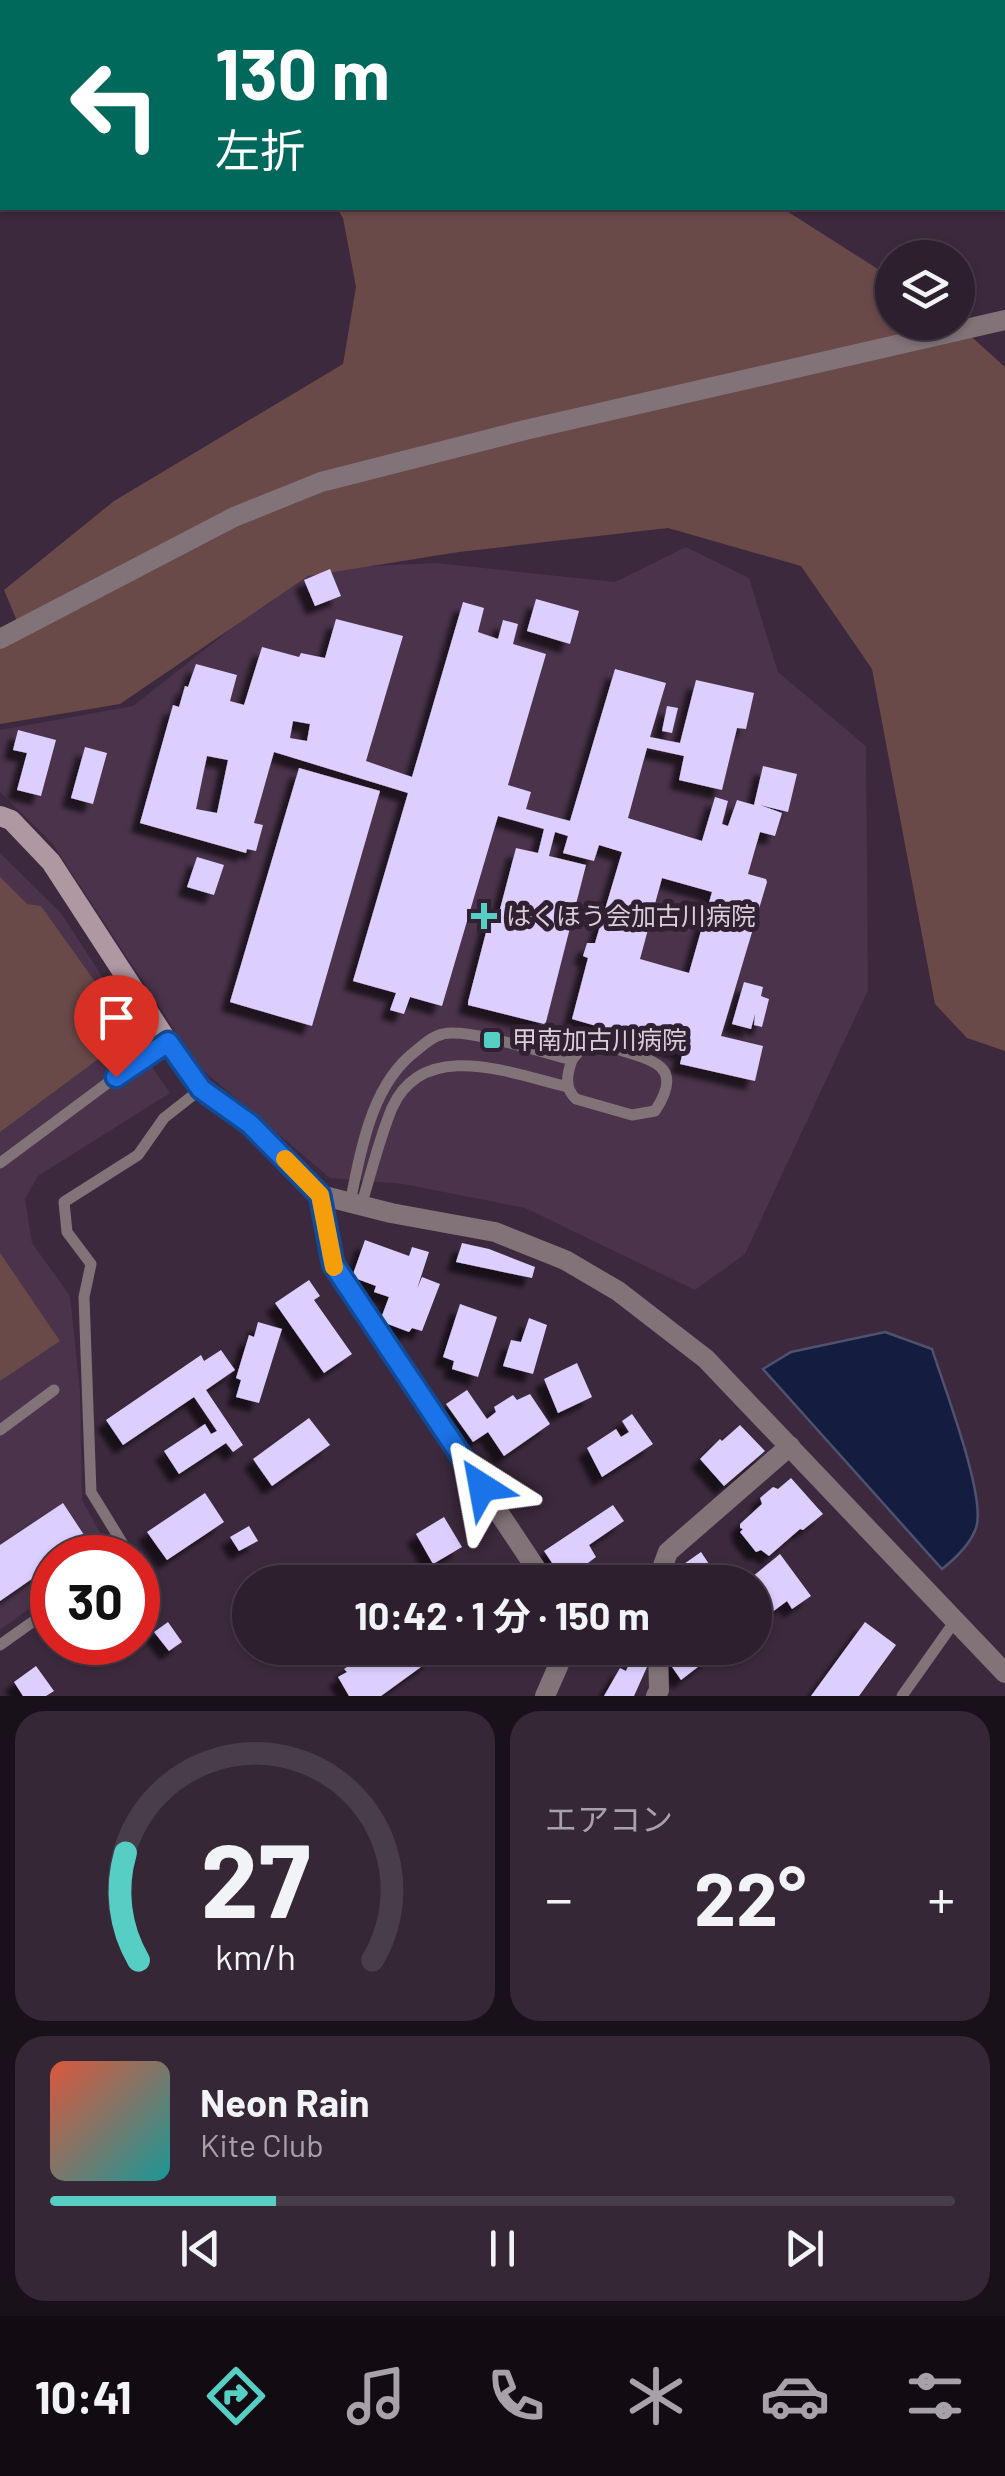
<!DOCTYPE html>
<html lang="ja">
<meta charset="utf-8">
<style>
:root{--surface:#2d1f2e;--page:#352736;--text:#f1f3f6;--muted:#a7a2aa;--line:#483d4a;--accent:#56cec3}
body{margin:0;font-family:Barlow,"Noto Sans JP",sans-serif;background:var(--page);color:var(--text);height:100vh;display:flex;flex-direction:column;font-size:38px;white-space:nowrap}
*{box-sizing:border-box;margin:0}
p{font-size:32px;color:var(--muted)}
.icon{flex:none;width:55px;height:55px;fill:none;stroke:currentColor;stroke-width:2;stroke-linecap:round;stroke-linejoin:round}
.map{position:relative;height:1696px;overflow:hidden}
.details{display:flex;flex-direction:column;gap:15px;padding:15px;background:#191119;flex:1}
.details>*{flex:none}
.banner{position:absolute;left:0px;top:0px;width:1005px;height:210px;box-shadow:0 2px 8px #0004,0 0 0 2px var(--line);background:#00695c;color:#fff;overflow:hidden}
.buttons{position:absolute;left:875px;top:240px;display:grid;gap:20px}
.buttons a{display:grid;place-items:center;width:100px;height:100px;border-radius:50%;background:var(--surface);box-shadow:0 2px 8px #0004,0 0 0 2px var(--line);font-size:50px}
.speed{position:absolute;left:30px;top:1535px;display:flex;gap:20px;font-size:50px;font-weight:700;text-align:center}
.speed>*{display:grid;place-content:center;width:130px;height:130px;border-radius:50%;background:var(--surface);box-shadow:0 2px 8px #0004,0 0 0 2px var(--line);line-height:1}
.speed .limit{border:15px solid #d22;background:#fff;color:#111}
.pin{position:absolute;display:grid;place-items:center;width:85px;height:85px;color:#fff;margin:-102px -42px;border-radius:50% 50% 50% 0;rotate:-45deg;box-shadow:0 0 10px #0007}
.pin .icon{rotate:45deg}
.me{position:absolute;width:110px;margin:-55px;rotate:326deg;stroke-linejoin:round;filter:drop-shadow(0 0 8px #0008)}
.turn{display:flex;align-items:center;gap:35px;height:210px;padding:0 50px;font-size:45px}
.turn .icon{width:130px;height:130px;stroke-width:2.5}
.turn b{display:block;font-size:70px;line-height:85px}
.big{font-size:75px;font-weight:700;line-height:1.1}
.details .widget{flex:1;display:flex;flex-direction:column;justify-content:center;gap:15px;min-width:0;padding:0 35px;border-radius:30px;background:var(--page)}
.details .dial{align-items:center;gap:0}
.dial svg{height:260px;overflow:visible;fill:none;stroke:var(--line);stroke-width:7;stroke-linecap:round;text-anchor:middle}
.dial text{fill:var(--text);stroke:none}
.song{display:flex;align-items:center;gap:30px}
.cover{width:120px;height:120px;border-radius:15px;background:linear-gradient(135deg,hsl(10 70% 55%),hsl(180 70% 35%))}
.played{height:10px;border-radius:5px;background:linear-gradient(90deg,var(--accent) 25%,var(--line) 25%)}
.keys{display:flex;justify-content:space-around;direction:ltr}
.heat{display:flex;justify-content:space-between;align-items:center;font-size:55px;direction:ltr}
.details .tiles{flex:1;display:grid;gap:15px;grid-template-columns:1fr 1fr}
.widget:last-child{grid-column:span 2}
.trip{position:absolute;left:232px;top:1565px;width:540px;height:100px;border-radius:50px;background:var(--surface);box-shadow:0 2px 8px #0004,0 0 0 2px var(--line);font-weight:700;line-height:100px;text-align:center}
.tab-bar{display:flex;height:160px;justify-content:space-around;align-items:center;background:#120c12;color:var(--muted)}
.tab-bar .icon{width:70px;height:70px}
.tab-bar .on{color:var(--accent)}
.tab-bar b{font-size:45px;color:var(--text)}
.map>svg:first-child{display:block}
.built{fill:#4a334b}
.green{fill:#6a4949}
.water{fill:#141d40;stroke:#4f526e;stroke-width:2.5}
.building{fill:#dccfff;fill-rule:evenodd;filter:url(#shadow)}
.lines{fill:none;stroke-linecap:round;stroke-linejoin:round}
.lane{stroke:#817378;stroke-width:11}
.street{stroke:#817378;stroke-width:20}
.secondary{stroke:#af98a1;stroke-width:20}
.route-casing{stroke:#114b97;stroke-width:25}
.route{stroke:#1a73e8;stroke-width:18}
.slow{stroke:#f59e0b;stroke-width:18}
.poi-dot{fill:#56cec3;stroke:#311f32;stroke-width:4}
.labels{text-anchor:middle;stroke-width:10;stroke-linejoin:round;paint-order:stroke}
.poi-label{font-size:25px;fill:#daceda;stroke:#311f32;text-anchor:start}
</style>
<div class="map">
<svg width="1005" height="1696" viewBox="0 0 1005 1696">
<defs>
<filter id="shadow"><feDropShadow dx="-9" dy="9" stdDeviation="2.5" flood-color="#0009"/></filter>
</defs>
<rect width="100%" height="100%" fill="#3c293d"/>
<!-- built -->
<g class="built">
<polygon points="686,547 749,578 778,672 866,746 868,990 745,1254 695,1290 525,1208 403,1184 330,1178 199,1067 52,843 0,792 0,730 133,706 307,569 436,563 615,582"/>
<polygon points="0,853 61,913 133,1024 139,1048 170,1093 38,1176 25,1199 32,1243 70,1296 80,1391 82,1500 108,1547 101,1557 52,1558 52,1592 0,1630"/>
</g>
<!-- green -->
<g class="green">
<polygon points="214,0 622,0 624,2 216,2"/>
<polygon points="337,208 782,208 892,278 892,322 956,323 1005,367 1005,1051 967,1038 935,1004 872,669 801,566 668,528 459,552 308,576 120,704 0,724 0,649 22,633 4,590 114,501 343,364 356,287 343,218"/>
<polygon points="0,877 27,904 41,906 113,1007 101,1057 0,1132"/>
<polygon points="0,1253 60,1341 0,1381"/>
</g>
<!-- water -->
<path class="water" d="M885 1332 932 1349C943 1384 987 1498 976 1528 970 1545 956 1558 942 1569L763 1369 791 1352Z"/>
<!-- building -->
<g class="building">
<polygon points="330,569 341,596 315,606 304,580"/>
<polygon points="536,599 579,611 570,644 527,631"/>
<path d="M463 602 484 608 478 632 498 639 503 620 518 624 513 644 546 654 508 785 531 792 526 809 570 821 615 669 666 683 650 737 680 743 696 680 754 693 746 729 737 728 722 790 679 780 684 756 647 748 628 818 702 841 715 797 728 801 722 824 728 826 737 800 754 805 763 766 797 774 788 812 760 805 782 813 775 836 760 832 748 874 766 879 767 882 721 1036 763 1046 755 1081 680 1064 683 1051 572 1019 588 958 583 956 587 943H595L622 852 599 845 594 861 563 853 568 836 555 832 549 856 586 865 546 1022 544 1024 468 1005V1002L491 913H499L516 848 538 853 544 829 498 816 442 1006 410 997 404 1014 390 1010 396 993 353 981 408 793 274 752 254 823 263 825 256 851 247 849 246 853 140 823 173 705 179 707 185 686 188 687 196 664 237 675 230 701 244 705 262 647 299 657 301 653 325 658 336 619 403 636 366 761 412 777ZM293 721 310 724 307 741 290 738ZM207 756 228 760 217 813 196 809ZM662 878 712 892 689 973 640 959Z"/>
<polygon points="667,706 678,708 672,733 662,731"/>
<polygon points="18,730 56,740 41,796 17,790 27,753 13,750"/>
<polygon points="85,747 107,753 93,804 71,798"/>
<polygon points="299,768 380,791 312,1026 230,1002"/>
<polygon points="197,857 224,865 214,895 187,887"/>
<polygon points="744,982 763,987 761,996 769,999 762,1027 754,1025 755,1014 751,1029 732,1024"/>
<polygon points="365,1240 409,1256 412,1247 429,1252 417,1289 422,1277 440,1284 422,1331 412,1328 409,1332 380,1321 389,1297 374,1292 376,1286 352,1277"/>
<polygon points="462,1243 489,1249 535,1267 532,1278 456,1262"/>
<polygon points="309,1280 320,1296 314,1300 352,1354 324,1373 275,1303"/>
<polygon points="460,1304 497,1317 478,1377 452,1369 454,1361 443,1357"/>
<polygon points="529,1318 547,1325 533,1374 503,1366 511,1340 521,1342"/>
<polygon points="258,1322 282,1329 259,1403 236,1397 241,1380 236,1378 249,1335 254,1337"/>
<polygon points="221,1350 235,1370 206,1390 243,1445 233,1452 226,1443 179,1474 164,1451 205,1424 211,1434 217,1431 194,1397 123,1445 106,1420 201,1355 204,1361"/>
<polygon points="577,1363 592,1397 558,1413 544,1379"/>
<polygon points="467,1390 487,1419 496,1412 494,1407 513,1395 517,1400 530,1394 550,1424 504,1456 488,1432 473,1442 446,1404"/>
<polygon points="632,1414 653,1444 602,1477 587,1448 616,1429 621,1437 629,1432 622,1421"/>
<polygon points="309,1418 330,1445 272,1486 253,1459"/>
<polygon points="740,1425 765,1451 724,1486 700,1459 720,1439 722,1441"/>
<polygon points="791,1478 823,1514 803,1530 800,1529 769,1556 761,1550 756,1552 740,1532 743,1529 740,1528 740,1524 762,1504 760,1498 773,1487 778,1489"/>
<polygon points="205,1493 224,1522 167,1560 147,1532"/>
<polygon points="63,1503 88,1541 64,1558 52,1558 52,1565 0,1601 0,1545"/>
<polygon points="613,1505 624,1521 589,1545 596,1557 576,1572 576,1576 565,1582 544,1551"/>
<polygon points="444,1517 462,1547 433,1564 416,1534"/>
<polygon points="249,1526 258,1541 239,1551 230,1537"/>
<polygon points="701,1552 713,1570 712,1573 717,1582 678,1582 671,1573"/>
<polygon points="780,1554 811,1596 792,1609 787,1601 755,1625 755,1582 746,1582"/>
<polygon points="168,1622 182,1642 169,1651 154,1632"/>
<polygon points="865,1622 896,1645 859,1696 811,1696"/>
<polygon points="376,1648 407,1648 409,1650 425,1648 432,1659 381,1696 349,1696 338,1677 347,1672 344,1669"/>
<polygon points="670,1648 706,1648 711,1657 681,1680 668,1661 675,1655"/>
<polygon points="631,1659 647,1667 634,1696 604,1696 620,1668 626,1671"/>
<polygon points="36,1666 54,1691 46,1696 23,1696 14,1682"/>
</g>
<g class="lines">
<!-- lane -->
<g class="lane">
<polyline points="0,1163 144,1056 168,1042"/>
<path d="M350 1203C361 1150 371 1084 417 1050 424 1044 433 1036 443 1034 467 1028 544 1053 572 1060 577 1053 582 1047 591 1045 601 1043 614 1048 623 1051 660 1062 682 1070 655 1111L632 1115 576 1099C564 1088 567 1074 572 1060"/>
<path d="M361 1206C371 1174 379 1139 392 1108 424 1037 512 1074 568 1087"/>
<polyline points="0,1430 54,1390"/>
<polyline points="123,1558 129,1554 91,1492 84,1297 91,1264 67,1232 64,1202 138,1155 164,1118 201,1089"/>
<polyline points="0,1645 52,1608"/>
<polyline points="902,1696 955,1621"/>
</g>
<!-- street -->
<g class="street">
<polyline points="0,639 234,517 321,482 525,430 1005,320"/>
<polyline points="545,1582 333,1264 320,1195 391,1213 495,1232 565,1260 618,1291 706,1359 1005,1673"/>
<polyline points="657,1582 668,1552 790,1446"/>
<polyline points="545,1696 566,1648"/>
<polyline points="656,1696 659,1690 658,1648"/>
</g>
<!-- secondary -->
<polyline class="secondary" points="0,816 11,820 51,862 168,1042 201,1089 250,1124 320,1195"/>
</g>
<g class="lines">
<defs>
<polyline id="route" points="116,1077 168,1042 201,1089 250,1124 320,1195 333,1264 482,1487"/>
</defs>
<!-- route casing -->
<use href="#route" class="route-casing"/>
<!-- route -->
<use href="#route" class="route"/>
<!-- slow -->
<polyline class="slow" points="285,1159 320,1195 334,1267"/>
</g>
<!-- markers -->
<g class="poi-dot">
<path d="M479 901h10v10h10v10h-10v10h-10v-10h-10v-10h10z"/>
<rect x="482" y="1030" width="20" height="20" rx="5"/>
</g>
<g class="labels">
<!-- poi labels -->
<g class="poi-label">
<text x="506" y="925">はくほう会加古川病院</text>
<text x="512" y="1049">甲南加古川病院</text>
</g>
</g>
</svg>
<div class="buttons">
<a><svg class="icon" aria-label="layers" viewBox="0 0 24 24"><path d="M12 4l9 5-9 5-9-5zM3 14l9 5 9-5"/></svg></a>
</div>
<div class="speed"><div class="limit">30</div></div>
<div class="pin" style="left:116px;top:1077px;background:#d93025"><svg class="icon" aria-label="arrive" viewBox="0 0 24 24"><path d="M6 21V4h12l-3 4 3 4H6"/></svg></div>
<svg class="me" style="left:482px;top:1487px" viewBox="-20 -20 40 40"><path d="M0-17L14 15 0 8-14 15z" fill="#1a73e8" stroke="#fff" stroke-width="4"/></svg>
<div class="trip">10:42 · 1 分 · 150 m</div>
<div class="banner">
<div class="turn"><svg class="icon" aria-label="left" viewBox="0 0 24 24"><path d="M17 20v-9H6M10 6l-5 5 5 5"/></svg><div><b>130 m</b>左折</div></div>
</div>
</div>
<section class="details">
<div class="tiles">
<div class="widget dial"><svg viewBox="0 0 100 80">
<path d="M14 69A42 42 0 1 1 86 69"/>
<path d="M14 69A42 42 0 0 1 10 36" stroke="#56cec3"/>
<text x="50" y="56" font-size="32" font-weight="700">27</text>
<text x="50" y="72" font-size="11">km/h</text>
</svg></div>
<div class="widget"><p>エアコン</p>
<div class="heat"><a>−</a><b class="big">22°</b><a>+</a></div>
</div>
<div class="widget">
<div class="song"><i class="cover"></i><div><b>Neon Rain</b><p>Kite Club</p></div></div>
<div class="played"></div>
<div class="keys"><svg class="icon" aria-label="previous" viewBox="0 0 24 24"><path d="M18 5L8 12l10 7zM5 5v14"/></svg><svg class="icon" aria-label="pause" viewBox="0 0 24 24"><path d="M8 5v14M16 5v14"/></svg><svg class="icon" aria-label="next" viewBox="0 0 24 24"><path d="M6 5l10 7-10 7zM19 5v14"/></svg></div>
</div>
</div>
</section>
<nav class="tab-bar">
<b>10:41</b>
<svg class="icon on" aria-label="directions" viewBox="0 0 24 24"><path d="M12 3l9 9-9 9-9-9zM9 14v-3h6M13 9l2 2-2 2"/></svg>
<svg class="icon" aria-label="music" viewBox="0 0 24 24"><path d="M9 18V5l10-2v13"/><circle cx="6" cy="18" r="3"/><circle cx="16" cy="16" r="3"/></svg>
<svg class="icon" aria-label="phone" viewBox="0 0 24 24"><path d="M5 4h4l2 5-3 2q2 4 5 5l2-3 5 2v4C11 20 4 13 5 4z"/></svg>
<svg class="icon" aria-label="climate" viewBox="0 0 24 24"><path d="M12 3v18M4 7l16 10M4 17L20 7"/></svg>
<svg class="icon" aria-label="car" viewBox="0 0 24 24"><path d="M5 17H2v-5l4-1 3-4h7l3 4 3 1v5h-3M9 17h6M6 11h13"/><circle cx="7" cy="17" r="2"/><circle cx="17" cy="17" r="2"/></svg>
<svg class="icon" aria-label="filters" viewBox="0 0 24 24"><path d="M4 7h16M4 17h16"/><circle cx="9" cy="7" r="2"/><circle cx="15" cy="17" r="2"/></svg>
</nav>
